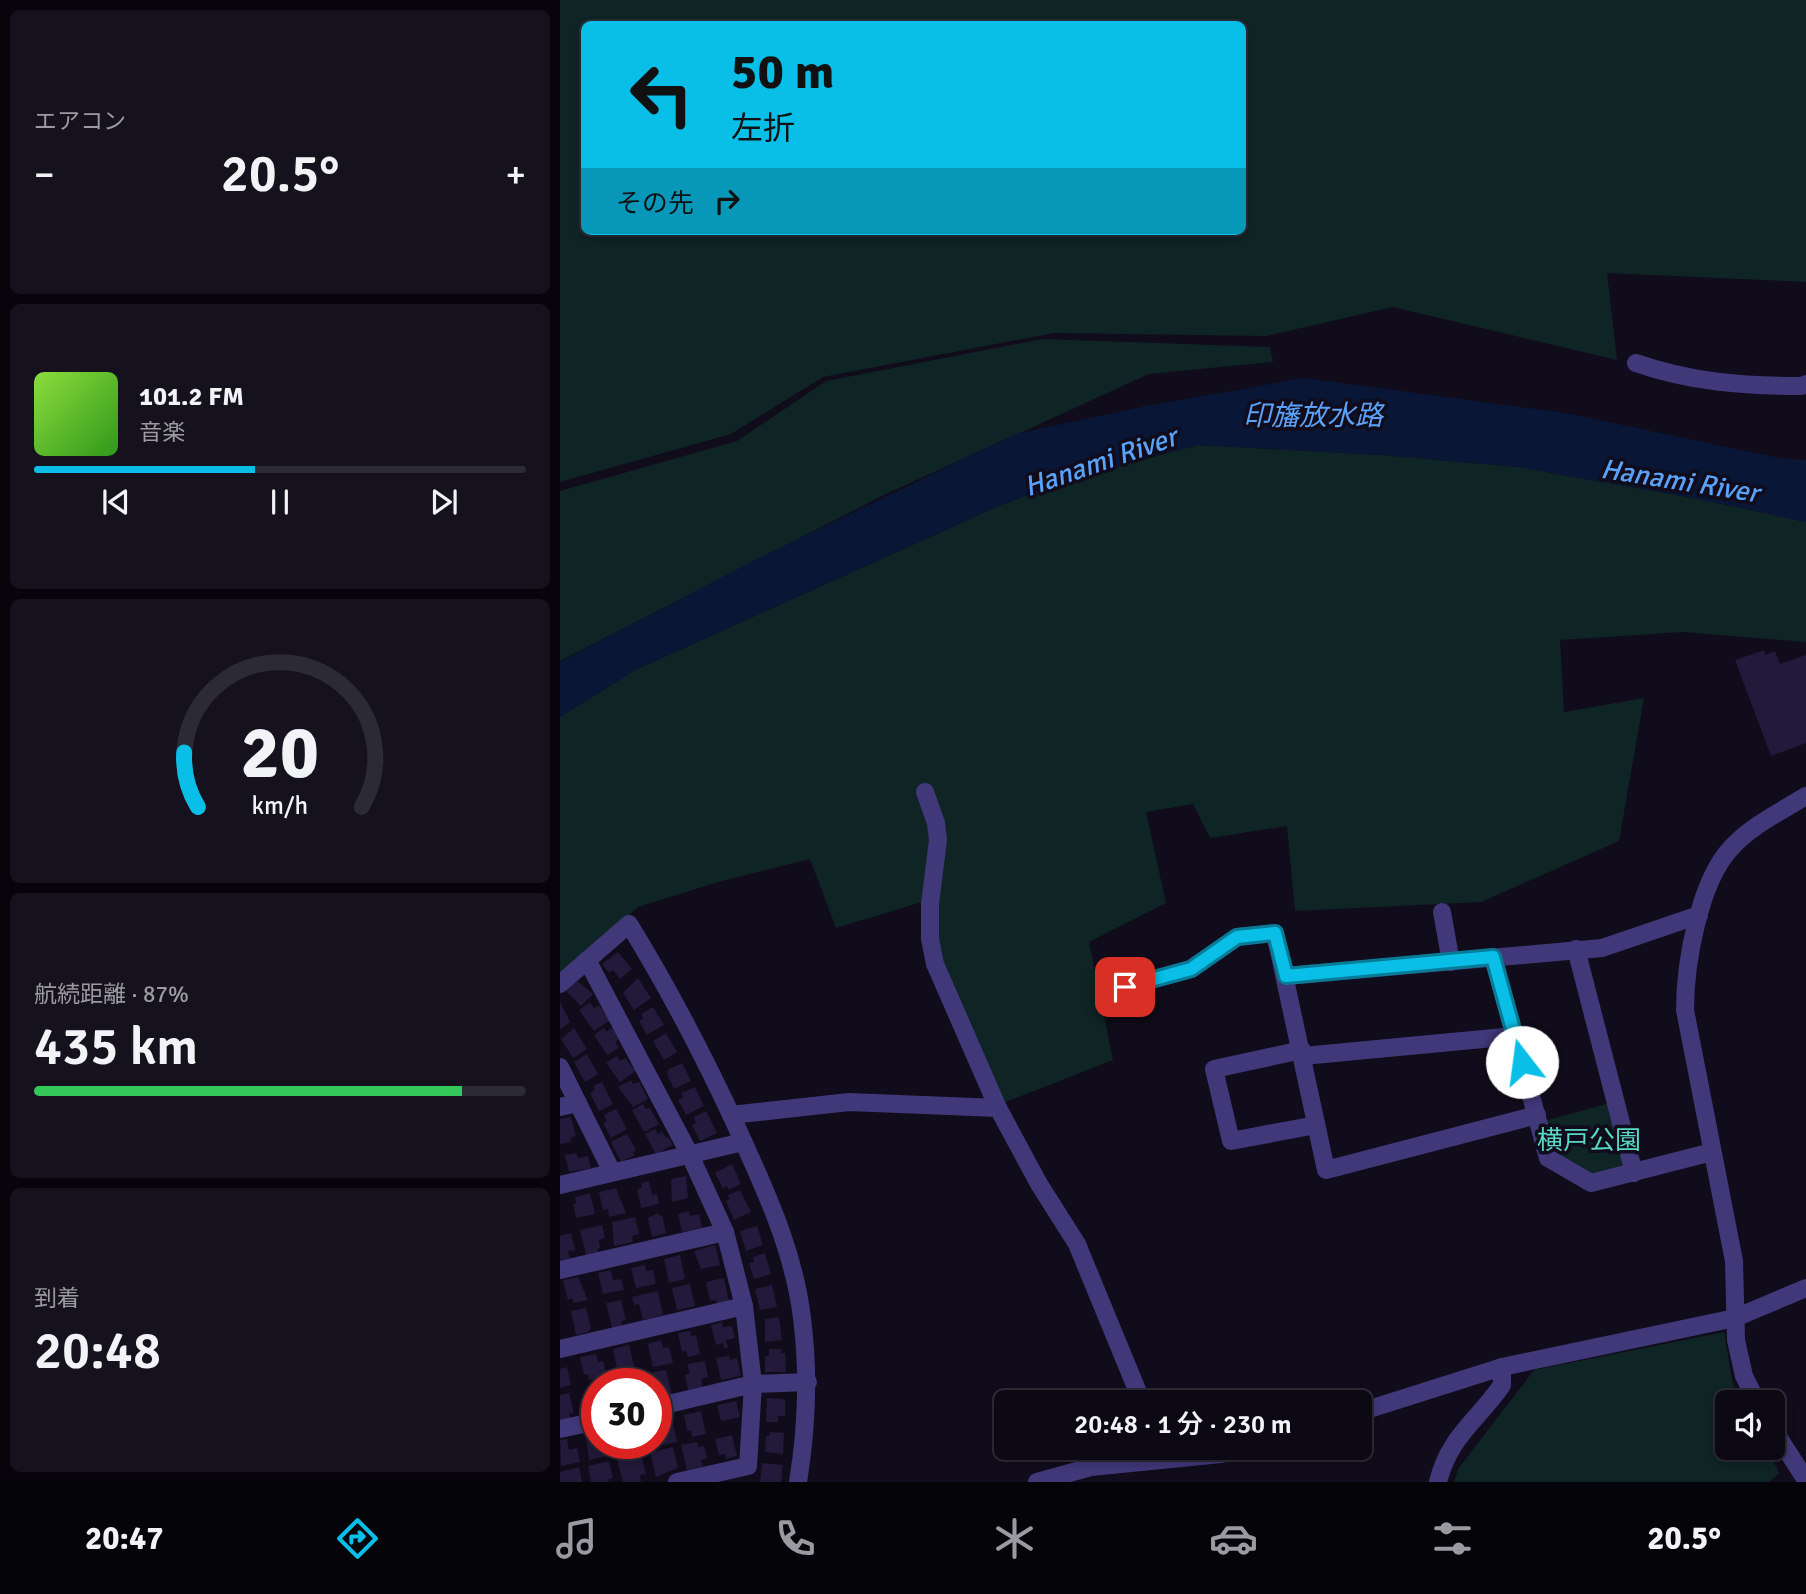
<!DOCTYPE html>
<html lang="ja">
<meta charset="utf-8">
<style>
:root{--surface:#0c0914;--page:#15121d;--text:#f1f3f6;--muted:#9a9aa0;--line:#2c2a34;--accent:#09bfe8}
body{margin:0;font-family:Signika,"Noto Sans JP",sans-serif;background:var(--page);color:var(--text);height:100vh;display:flex;flex-direction:column;font-size:26px;white-space:nowrap}
*{box-sizing:border-box;margin:0}
p{font-size:23px;color:var(--muted)}
.icon{flex:none;width:38px;height:38px;fill:none;stroke:currentColor;stroke-width:2;stroke-linecap:round;stroke-linejoin:round}
.map{position:relative;flex:1;overflow:hidden}
.sheet{display:flex;flex-direction:column;gap:10px;padding:10px;background:#07050b;width:560px}
.sheet>*{flex:none}
.banner{position:absolute;left:21px;top:21px;width:665px;height:214px;border-radius:10px;box-shadow:0 4px 10px #0003,0 0 0 2px var(--line);background:#09bfe8;color:#111;overflow:hidden}
.buttons{position:absolute;left:1155px;top:1390px;display:grid;gap:14px}
.buttons a{display:grid;place-items:center;width:70px;height:70px;border-radius:10px;background:var(--surface);box-shadow:0 4px 10px #0003,0 0 0 2px var(--line);font-size:35px}
.speed{position:absolute;left:21px;top:1368px;display:flex;gap:14px;font-size:35px;font-weight:700;text-align:center}
.speed>*{display:grid;place-content:center;width:91px;height:91px;border-radius:50%;background:var(--surface);box-shadow:0 4px 10px #0003,0 0 0 2px var(--line);line-height:1}
.speed .limit{border:10px solid #d22;background:#fff;color:#111}
.pin{position:absolute;display:grid;place-items:center;width:60px;height:60px;color:#fff;margin:-30px;border-radius:14px;box-shadow:0 4px 10px #0006}
.me{position:absolute;width:77px;margin:-38px;rotate:345deg;stroke-linejoin:round;filter:drop-shadow(0 0 5px #0008)}
.turn{display:flex;align-items:center;gap:24px;height:147px;padding:0 35px;font-size:32px}
.turn .icon{width:91px;height:91px;stroke-width:2.5}
.turn b{display:block;font-size:49px;line-height:60px}
.then{display:flex;align-items:center;height:66px;padding:0 35px;background:#0003;gap:14px;font-size:26px}
.big{font-size:52px;font-weight:600;line-height:1.1}
.sheet .tile{flex:1;display:flex;flex-direction:column;justify-content:center;gap:10px;min-width:0;padding:0 24px;border-radius:10px;background:var(--page)}
.sheet .dial{align-items:center;gap:0}
.dial svg{height:182px;overflow:visible;fill:none;stroke:var(--line);stroke-width:7;stroke-linecap:round;text-anchor:middle}
.dial text{fill:var(--text);stroke:none}
.song{display:flex;align-items:center;gap:21px}
.cover{width:84px;height:84px;border-radius:10px;background:linear-gradient(135deg,hsl(90 70% 55%),hsl(110 70% 35%))}
.played{height:7px;border-radius:4px;background:linear-gradient(90deg,var(--accent) 45%,var(--line) 45%)}
.keys{display:flex;justify-content:space-around;direction:ltr}
.heat{display:flex;justify-content:space-between;align-items:center;font-size:38px;direction:ltr}
.charge{height:10px;border-radius:5px;background:linear-gradient(90deg,#34c759 87%,var(--line) 0)}
.trip{position:absolute;left:434px;top:1390px;width:378px;height:70px;border-radius:10px;background:var(--surface);box-shadow:0 4px 10px #0003,0 0 0 2px var(--line);font-weight:600;line-height:70px;text-align:center}
.tabs{display:flex;height:112px;justify-content:space-around;align-items:center;background:#050408;color:var(--muted)}
.tabs .icon{width:49px;height:49px}
.tabs .on{color:var(--accent)}
.tabs b{font-size:32px;color:var(--text)}
main{display:flex;flex:1;min-height:0}
.map>svg:first-child{display:block}
.green{fill:#0f2425;fill-rule:evenodd}
.water{fill:#0a1636}
.building{fill:#23193b}
.lines{fill:none;stroke-linecap:round;stroke-linejoin:round}
.minor{stroke:#403879;stroke-width:18}
.route-casing{stroke:#067c97;stroke-width:18}
.route{stroke:#09bfe8;stroke-width:12}
.labels{text-anchor:middle;stroke-width:7;stroke-linejoin:round;paint-order:stroke}
.park-label{font-size:26px;fill:#58d9c3;stroke:#100c1b}
.water-label{font-size:28px;font-style:italic;fill:#5aa2f9;stroke:#100c1b}
</style>
<main>
<section class="sheet">
<div class="tile"><p>エアコン</p>
<div class="heat"><a>−</a><b class="big">20.5°</b><a>+</a></div>
</div>
<div class="tile">
<div class="song"><i class="cover"></i><div><b>101.2 FM</b><p>音楽</p></div></div>
<div class="played"></div>
<div class="keys"><svg class="icon" aria-label="previous" viewBox="0 0 24 24"><path d="M18 5L8 12l10 7zM5 5v14"/></svg><svg class="icon" aria-label="pause" viewBox="0 0 24 24"><path d="M8 5v14M16 5v14"/></svg><svg class="icon" aria-label="next" viewBox="0 0 24 24"><path d="M6 5l10 7-10 7zM19 5v14"/></svg></div>
</div>
<div class="tile dial"><svg viewBox="0 0 100 80">
<path d="M14 69A42 42 0 1 1 86 69"/>
<path d="M14 69A42 42 0 0 1 8 45" stroke="#09bfe8"/>
<text x="50" y="56" font-size="32" font-weight="700">20</text>
<text x="50" y="72" font-size="11">km/h</text>
</svg></div>
<div class="tile"><p>航続距離 · 87%</p><b class="big">435 km</b><div class="charge"></div></div>
<div class="tile"><p>到着</p><b class="big">20:48</b></div>
</section>
<div class="map">
<svg width="1246" height="1482" viewBox="0 0 1246 1482">
<rect width="100%" height="100%" fill="#100c1b"/>
<!-- green -->
<g class="green">
<path d="M0 0H1246V282L1047 273 1057 360 833 307 706 336 494 333 263 377 171 434 0 482ZM24 24H682V231H24Z"/>
<polygon points="483,339 710,347 713,362 589,374 326,494 0,661 0,491 177,441 266,381"/>
<polygon points="638,445 822,455 959,467 1134,498 1246,522 1246,642 1123,632 1000,640 1004,712 1084,698 1059,841 921,902 735,911 727,826 650,838 633,804 586,812 606,903 529,942 553,1060 443,1103 385,992 365,901 276,928 250,859 158,882 78,907 0,979 0,717 75,670 443,504 514,478"/>
<polygon points="1050,1103 1066,1163 1061,1171 1036,1179 992,1153 984,1121"/>
<polygon points="1164,1332 1173,1385 1182,1402 1167,1402 1167,1447 1206,1447 1219,1473 1209,1482 894,1482 898,1469 974,1370"/>
</g>
<!-- water -->
<polygon class="water" points="744,378 1006,413 1224,459 1246,460 1246,522 1134,498 959,467 822,455 638,445 514,478 443,504 75,670 0,717 0,662 191,562 455,434 586,406"/>
<!-- building -->
<g class="building">
<polygon points="1204,650 1206,655 1215,651 1220,664 1246,655 1246,743 1211,756 1175,660"/>
<polygon points="58,952 72,969 60,979 53,970 49,973 42,964"/>
<polygon points="78,978 91,998 74,1010 63,993"/>
<polygon points="17,981 33,994 21,1006 6,991"/>
<polygon points="0,1002 10,1022 0,1030"/>
<polygon points="30,1002 34,1008 39,1005 50,1020 34,1031 19,1010"/>
<polygon points="93,1007 104,1025 87,1035 79,1021 83,1018 81,1014"/>
<polygon points="14,1028 27,1049 13,1058 1,1039"/>
<polygon points="44,1028 46,1032 52,1028 59,1039 55,1042 59,1048 47,1055 34,1035"/>
<polygon points="106,1033 117,1052 104,1060 93,1041"/>
<polygon points="27,1054 38,1074 25,1082 14,1062"/>
<polygon points="57,1056 60,1061 65,1058 76,1071 60,1082 46,1063"/>
<polygon points="122,1063 131,1081 114,1089 107,1074 109,1069"/>
<polygon points="71,1080 73,1084 79,1082 88,1099 73,1107 58,1087"/>
<polygon points="42,1082 53,1104 39,1111 30,1093 35,1090 33,1086"/>
<polygon points="135,1087 144,1106 126,1115 118,1100 123,1097 121,1093"/>
<polygon points="83,1104 86,1109 90,1108 99,1124 84,1132 72,1110"/>
<polygon points="56,1109 67,1129 51,1138 43,1123 47,1121 44,1115"/>
<polygon points="146,1111 157,1133 140,1141 132,1125 136,1123 134,1117"/>
<polygon points="11,1117 16,1136 10,1138 11,1142 0,1144 0,1119"/>
<polygon points="95,1129 98,1134 102,1132 106,1138 108,1137 113,1145 96,1154 85,1134"/>
<polygon points="67,1134 76,1150 73,1152 75,1155 61,1162 51,1142"/>
<polygon points="16,1153 18,1158 28,1156 31,1168 9,1172 5,1155"/>
<polygon points="172,1164 181,1184 169,1190 167,1186 163,1188 155,1173"/>
<polygon points="126,1176 128,1198 112,1202 111,1179"/>
<polygon points="89,1181 92,1195 97,1194 99,1204 81,1208 77,1189 82,1188 81,1183"/>
<polygon points="56,1188 66,1213 49,1217 48,1209 43,1210 39,1192"/>
<polygon points="180,1190 191,1212 174,1220 166,1201 170,1199 168,1195"/>
<polygon points="30,1193 35,1214 16,1218 13,1204 16,1203 15,1197"/>
<polygon points="129,1211 130,1216 139,1214 142,1228 122,1232 118,1214"/>
<polygon points="98,1213 99,1216 102,1215 106,1233 92,1237 88,1218"/>
<polygon points="75,1217 79,1234 72,1236 73,1242 54,1246 52,1222"/>
<polygon points="42,1225 45,1238 39,1240 40,1248 37,1249 38,1252 26,1255 20,1230"/>
<polygon points="197,1226 203,1245 186,1251 180,1231"/>
<polygon points="11,1233 15,1250 8,1251 10,1258 0,1260 0,1236"/>
<polygon points="155,1245 160,1265 141,1269 134,1251"/>
<polygon points="205,1253 211,1274 194,1279 189,1263 194,1262 193,1257"/>
<polygon points="120,1255 125,1279 109,1283 104,1259"/>
<polygon points="85,1265 86,1271 93,1270 96,1284 76,1288 71,1268"/>
<polygon points="51,1270 53,1280 61,1279 64,1290 43,1294 38,1273"/>
<polygon points="18,1277 28,1300 13,1303 12,1298 8,1300 3,1280"/>
<polygon points="164,1278 169,1301 157,1304 156,1300 150,1301 146,1282"/>
<polygon points="130,1284 135,1306 117,1310 112,1288"/>
<polygon points="212,1285 217,1307 200,1310 195,1289"/>
<polygon points="98,1291 103,1315 83,1320 79,1304 74,1305 72,1297"/>
<polygon points="61,1300 66,1320 61,1321 62,1326 52,1328 46,1303"/>
<polygon points="26,1308 31,1328 28,1332 16,1335 11,1311"/>
<polygon points="219,1317 222,1340 205,1342 205,1319"/>
<polygon points="162,1322 163,1327 172,1326 175,1338 166,1340 168,1348 164,1348 163,1343 156,1345 151,1325"/>
<polygon points="130,1331 131,1336 136,1335 140,1354 128,1357 126,1351 122,1352 118,1333"/>
<polygon points="101,1340 103,1348 109,1347 113,1363 93,1367 88,1344"/>
<polygon points="69,1345 75,1370 58,1373 53,1349"/>
<polygon points="209,1349 221,1349 221,1353 225,1353 226,1372 205,1372 205,1356 209,1356"/>
<polygon points="36,1354 38,1362 43,1361 47,1376 29,1380 28,1374 24,1375 20,1357"/>
<polygon points="169,1356 170,1360 177,1358 181,1376 161,1380 156,1358"/>
<polygon points="145,1361 148,1377 141,1379 143,1387 128,1390 125,1375 130,1373 127,1364"/>
<polygon points="7,1367 11,1385 0,1388 0,1369"/>
<polygon points="106,1370 112,1395 99,1398 93,1372"/>
<polygon points="37,1385 37,1411 30,1413 28,1387"/>
<polygon points="9,1393 14,1413 9,1414 10,1418 0,1420 0,1395"/>
<polygon points="207,1398 225,1399 225,1416 218,1416 218,1422 206,1422"/>
<polygon points="176,1401 180,1417 161,1421 157,1405"/>
<polygon points="141,1411 146,1434 132,1437 131,1430 127,1431 124,1415"/>
<polygon points="106,1416 109,1425 113,1424 117,1442 99,1446 96,1418"/>
<polygon points="210,1432 224,1433 223,1454 205,1452 206,1436 209,1436"/>
<polygon points="37,1433 37,1444 52,1445 54,1454 29,1460 26,1435"/>
<polygon points="172,1435 177,1456 166,1459 165,1454 159,1455 155,1439"/>
<polygon points="7,1439 9,1450 17,1448 20,1462 1,1466 0,1440"/>
<polygon points="137,1442 138,1447 144,1446 147,1458 141,1460 143,1467 127,1470 121,1445"/>
<polygon points="62,1444 85,1444 87,1449 64,1454"/>
<polygon points="113,1447 118,1468 96,1477 90,1452"/>
<polygon points="81,1454 86,1474 80,1475 81,1482 63,1482 57,1459"/>
<polygon points="49,1461 53,1478 48,1479 49,1482 31,1482 28,1466"/>
<polygon points="202,1463 223,1465 221,1482 200,1482"/>
<polygon points="19,1467 22,1482 0,1482 0,1472"/>
</g>
<g class="lines">
<!-- minor -->
<g class="minor">
<path d="M1076 363C1130 382 1184 386 1241 386L1246 384"/>
<polyline points="365,792 376,823 378,840 370,904 370,939 375,964 438,1108 479,1184 517,1244 582,1402"/>
<polyline points="882,912 891,962"/>
<polyline points="1016,949 1074,1173"/>
<polyline points="933,957 988,1158 1031,1183 1152,1152"/>
<polyline points="27,960 130,1155 165,1232 184,1306 193,1384 188,1466 117,1482"/>
<polyline points="726,976 1042,948 1139,915"/>
<path d="M0 984 69 924C110 991 146 1060 179 1132 206 1191 234 1252 242 1318 249 1373 247 1427 238 1482"/>
<polyline points="565,987 631,969 677,937 715,933 766,1170 977,1115"/>
<polyline points="742,1050 654,1069 671,1141 756,1125"/>
<polyline points="743,1056 955,1036"/>
<polyline points="0,1067 52,1172"/>
<polyline points="0,1107 18,1103"/>
<polyline points="171,1115 289,1102 438,1108"/>
<polyline points="0,1185 183,1142"/>
<polyline points="0,1270 165,1232"/>
<polyline points="0,1349 184,1306"/>
<path d="M1197 1402 1184 1376 1176 1340 1174 1261 1125 1010C1125 964 1139 882 1171 848 1192 825 1220 812 1246 796"/>
<polyline points="96,1407 193,1384 248,1382"/>
<polyline points="800,1412 942,1367 1175,1318 1246,1288"/>
<polyline points="0,1429 37,1421"/>
<polyline points="1213,1429 1246,1480"/>
<polyline points="477,1482 531,1467 661,1454 686,1447"/>
<path d="M878 1482C889 1437 917 1421 942 1385V1367"/>
</g>
</g>
<g class="lines">
<defs>
<polyline id="route" points="565,987 631,969 677,937 715,933 726,976 933,957 962,1062"/>
</defs>
<!-- route casing -->
<use href="#route" class="route-casing"/>
<!-- route -->
<use href="#route" class="route"/>
</g>
<g class="labels">
<!-- park labels -->
<g class="park-label">
<text x="1029" y="1149">横戸公園</text>
</g>
<!-- water labels -->
<g class="water-label">
<text x="753" y="425">印旛放水路</text>
<text transform="translate(540 461) rotate(-19)" y="10">Hanami River</text>
<text transform="translate(1120 480) rotate(9)" y="10">Hanami River</text>
</g>
</g>
</svg>
<div class="buttons">
<a><svg class="icon" aria-label="sound" viewBox="0 0 24 24"><path d="M4 9h4l5-4v14l-5-4H4zM17 9q2 3 0 6"/></svg></a>
</div>
<div class="speed"><div class="limit">30</div></div>
<div class="pin" style="left:565px;top:987px;background:#d93025"><svg class="icon" aria-label="arrive" viewBox="0 0 24 24"><path d="M6 21V4h12l-3 4 3 4H6"/></svg></div>
<svg class="me" style="left:962px;top:1062px" viewBox="-20 -20 40 40"><circle r="19" fill="#fff"/><path d="M0-13L10 11 0 6-10 11z" fill="#09bfe8"/></svg>
<div class="trip">20:48 · 1 分 · 230 m</div>
<div class="banner">
<div class="turn"><svg class="icon" aria-label="left" viewBox="0 0 24 24"><path d="M17 20v-9H6M10 6l-5 5 5 5"/></svg><div><b>50 m</b>左折</div></div>
<div class="then">その先<svg class="icon" aria-label="right" viewBox="0 0 24 24"><path d="M7 20v-9h11M14 6l5 5-5 5"/></svg></div>
</div>
</div>
</main>
<nav class="tabs">
<b>20:47</b>
<svg class="icon on" aria-label="directions" viewBox="0 0 24 24"><path d="M12 3l9 9-9 9-9-9zM9 14v-3h6M13 9l2 2-2 2"/></svg>
<svg class="icon" aria-label="music" viewBox="0 0 24 24"><path d="M9 18V5l10-2v13"/><circle cx="6" cy="18" r="3"/><circle cx="16" cy="16" r="3"/></svg>
<svg class="icon" aria-label="phone" viewBox="0 0 24 24"><path d="M5 4h4l2 5-3 2q2 4 5 5l2-3 5 2v4C11 20 4 13 5 4z"/></svg>
<svg class="icon" aria-label="climate" viewBox="0 0 24 24"><path d="M12 3v18M4 7l16 10M4 17L20 7"/></svg>
<svg class="icon" aria-label="car" viewBox="0 0 24 24"><path d="M5 17H2v-5l4-1 3-4h7l3 4 3 1v5h-3M9 17h6M6 11h13"/><circle cx="7" cy="17" r="2"/><circle cx="17" cy="17" r="2"/></svg>
<svg class="icon" aria-label="filters" viewBox="0 0 24 24"><path d="M4 7h16M4 17h16"/><circle cx="9" cy="7" r="2"/><circle cx="15" cy="17" r="2"/></svg>
<b>20.5°</b>
</nav>
